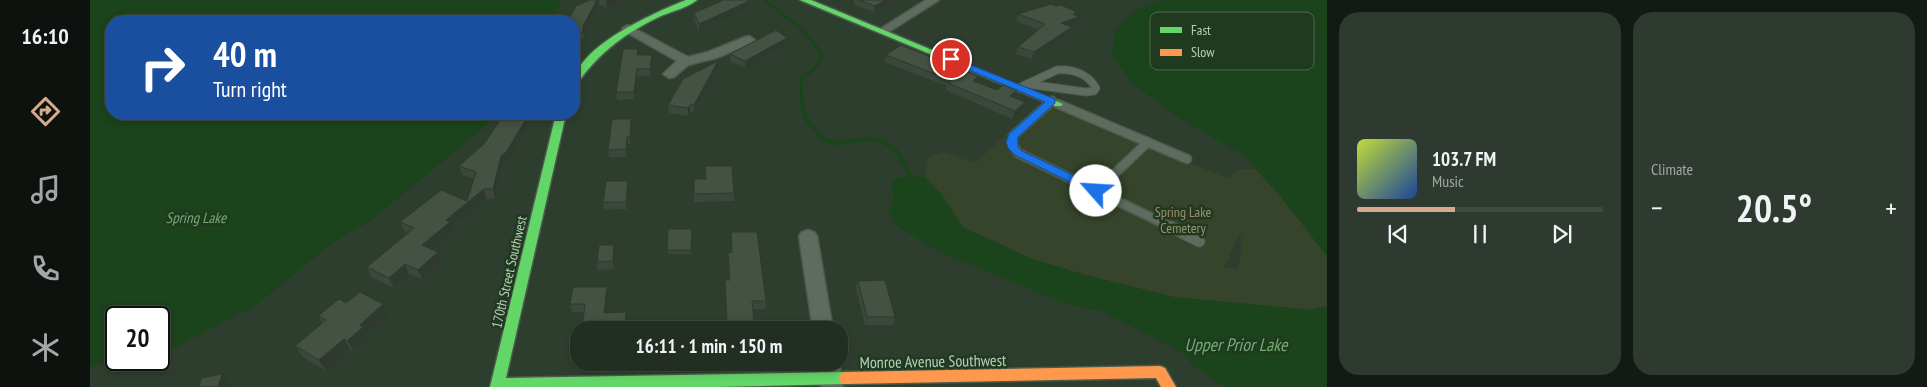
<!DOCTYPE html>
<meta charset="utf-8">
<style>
:root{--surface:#222e22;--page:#2e3a2f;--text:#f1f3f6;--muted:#a2a8a5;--line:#3f4a40;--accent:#d6ab8b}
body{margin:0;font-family:"PT Sans Narrow",sans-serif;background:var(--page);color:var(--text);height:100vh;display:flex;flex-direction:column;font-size:19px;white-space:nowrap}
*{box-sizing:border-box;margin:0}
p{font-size:16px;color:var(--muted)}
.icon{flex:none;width:28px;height:28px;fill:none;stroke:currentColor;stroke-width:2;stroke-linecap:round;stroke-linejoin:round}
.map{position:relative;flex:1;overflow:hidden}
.sheet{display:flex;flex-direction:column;gap:12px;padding:12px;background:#131913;width:600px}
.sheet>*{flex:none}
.banner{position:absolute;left:15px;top:15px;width:475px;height:105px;border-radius:20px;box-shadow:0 2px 8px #0003,0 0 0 1px var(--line);background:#1a4fa0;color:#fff;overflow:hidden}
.speed{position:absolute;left:15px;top:306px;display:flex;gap:10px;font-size:25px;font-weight:700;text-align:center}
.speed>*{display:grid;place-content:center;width:65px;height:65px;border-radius:50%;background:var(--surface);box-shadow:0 2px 8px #0003,0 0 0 1px var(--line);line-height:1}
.speed .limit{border:2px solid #111;border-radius:8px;background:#fff;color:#111}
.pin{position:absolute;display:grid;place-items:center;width:42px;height:42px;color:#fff;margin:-21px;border:2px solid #fff;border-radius:50%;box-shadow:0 1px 5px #0007}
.me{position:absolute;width:55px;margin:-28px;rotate:296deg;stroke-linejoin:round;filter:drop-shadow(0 0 4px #0008)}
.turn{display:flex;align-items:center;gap:18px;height:105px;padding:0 25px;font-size:22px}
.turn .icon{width:65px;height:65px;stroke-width:2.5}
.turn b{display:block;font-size:35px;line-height:42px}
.big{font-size:38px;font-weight:700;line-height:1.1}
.sheet .widget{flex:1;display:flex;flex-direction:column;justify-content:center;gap:8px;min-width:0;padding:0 18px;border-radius:20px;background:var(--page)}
.song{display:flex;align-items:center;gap:15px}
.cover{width:60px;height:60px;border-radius:8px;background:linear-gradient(135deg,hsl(70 70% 55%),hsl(220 70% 35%))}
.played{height:5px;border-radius:2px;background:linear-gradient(90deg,var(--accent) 40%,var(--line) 40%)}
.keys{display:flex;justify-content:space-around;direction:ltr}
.heat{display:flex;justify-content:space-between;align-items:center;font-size:28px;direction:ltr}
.sheet .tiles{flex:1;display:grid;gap:12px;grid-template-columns:repeat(2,1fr)}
.trip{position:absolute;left:480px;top:321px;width:278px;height:50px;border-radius:20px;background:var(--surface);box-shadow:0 2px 8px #0003,0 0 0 1px var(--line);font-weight:700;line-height:50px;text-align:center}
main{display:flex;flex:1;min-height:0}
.dock{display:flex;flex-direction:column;width:90px;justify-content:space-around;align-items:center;background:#0e120e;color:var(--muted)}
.dock .icon{width:35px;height:35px}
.dock .active{color:var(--accent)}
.dock b{font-size:22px;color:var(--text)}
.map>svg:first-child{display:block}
.green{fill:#35442a;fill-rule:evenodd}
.water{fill:#1b431c}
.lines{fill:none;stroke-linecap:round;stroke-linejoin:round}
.stream-far1{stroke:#1b431c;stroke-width:3}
.stream{stroke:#1b431c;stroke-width:4.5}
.lane-far2-casing{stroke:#4c5a4c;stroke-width:9}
.lane-far1-casing{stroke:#4c5a4c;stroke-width:11}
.lane-casing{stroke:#4c5a4c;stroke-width:13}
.street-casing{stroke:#4c5a4c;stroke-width:3}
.fast-casing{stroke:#4c5a4c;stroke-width:3}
.slow-casing{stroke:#4c5a4c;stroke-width:3}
.lane-far2{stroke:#5f6b5f;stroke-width:7}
.lane-far1{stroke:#5f6b5f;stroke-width:8}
.lane{stroke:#5f6b5f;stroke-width:11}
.street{fill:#5f6b5f;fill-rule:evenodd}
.fast{fill:#63d668;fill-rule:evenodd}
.slow{fill:#ff974d;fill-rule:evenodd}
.wall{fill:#3a473a}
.shaded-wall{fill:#2f392f}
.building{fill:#435243;stroke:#2f392f}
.route{fill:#1a73e8;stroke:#114b97}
.labels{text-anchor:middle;stroke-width:5;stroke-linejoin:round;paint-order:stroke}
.park-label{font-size:14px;fill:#9f8f70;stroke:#203a20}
.street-label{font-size:14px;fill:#b9cdba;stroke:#203a20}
.water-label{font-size:15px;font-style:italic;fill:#72ac72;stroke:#203a20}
.near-street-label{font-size:16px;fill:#b9cdba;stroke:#203a20}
.near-water-label{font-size:18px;font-style:italic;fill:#72ac72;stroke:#203a20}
.key{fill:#203a20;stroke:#4e664e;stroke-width:1}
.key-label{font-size:14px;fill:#b9cdba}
</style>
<main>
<nav class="dock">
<b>16:10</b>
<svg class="icon active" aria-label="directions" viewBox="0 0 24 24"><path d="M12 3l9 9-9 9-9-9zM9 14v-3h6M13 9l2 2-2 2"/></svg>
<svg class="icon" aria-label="music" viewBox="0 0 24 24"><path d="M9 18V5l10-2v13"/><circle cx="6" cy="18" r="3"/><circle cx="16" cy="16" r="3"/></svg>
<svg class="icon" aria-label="phone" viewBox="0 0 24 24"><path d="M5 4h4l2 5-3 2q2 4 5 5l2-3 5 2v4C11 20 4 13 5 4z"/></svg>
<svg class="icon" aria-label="climate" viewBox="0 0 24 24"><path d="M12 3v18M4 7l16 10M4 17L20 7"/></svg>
</nav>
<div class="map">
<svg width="1237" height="387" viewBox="0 0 1237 387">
<rect width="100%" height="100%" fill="#2e3e2e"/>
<!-- green -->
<path class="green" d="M952 102 1137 178 1149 169H1166L1192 198 1237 256V306L1221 310 1084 297 995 275 942 259 872 227 852 195 835 177 838 158 852 152 885 163ZM1150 233 1152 247 1148 268H1134Z"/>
<!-- water -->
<g class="water">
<polygon points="0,0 472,0 460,21 21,21 21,114 406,114 397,125 279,222 245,241 166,305 90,345 69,350 69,318 26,318 26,360 0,366"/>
<polygon points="1071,0 1237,0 1237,256 1192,198 1153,155 1086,116 1043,84 1022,55 1025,30 1046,9"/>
<polygon points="817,176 835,177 852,195 873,227 942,259 995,275 1084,297 1221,310 1237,306 1237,387 1135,387 1107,369 1090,351 1011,311 976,304 849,252 806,225 798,209 804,198 801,185 805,179"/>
</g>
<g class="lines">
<!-- stream-far1 -->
<polyline class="stream-far1" points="674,0 711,28 734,56 724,69 711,79 712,102"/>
<!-- stream -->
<path class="stream" d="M712 100C712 113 717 122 726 131 729 134 733 140 737 141 755 148 776 133 794 142 810 150 815 166 823 181"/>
<defs>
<g id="lane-far2">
<path d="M967 70C983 69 998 74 1006 88L1004 91 996 92 937 84Z"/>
<polyline points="929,88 937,84"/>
</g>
<g id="lane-far1">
<polyline points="962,101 923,136 923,145 928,153 1083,228"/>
<polyline points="968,104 1097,159"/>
<polyline points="1006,191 1058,142"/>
</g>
<polyline id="lane" points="1081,227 1109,241"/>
<g id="street">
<polygon points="836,0 849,0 797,33 789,33 787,31"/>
<polygon points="538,25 598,57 618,52 655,37 659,36 665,40 663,43 626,58 598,65 584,77 579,78 573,74 587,61 534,31 532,29 534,27"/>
<polygon points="718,230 724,232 727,236 743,330 723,330 709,236 712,232"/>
<polygon points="728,362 749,362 753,387 731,387"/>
</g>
<g id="fast">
<path d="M596 0H607C597 8 583 11 571 16 537 32 509 52 487 84L484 85C484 47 566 12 596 0Z"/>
<polygon points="710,0 721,0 973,104 971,106 965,106"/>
<polygon points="466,114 476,114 416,378 756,372 761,373 763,378 761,383 756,384 627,387 400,387"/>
</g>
<polygon id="slow" points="1070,366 1075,368 1086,387 1071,387 1066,378 756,384 751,383 749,378 751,373 756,372"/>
</defs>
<!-- lane-far2 casing -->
<use href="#lane-far2" class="lane-far2-casing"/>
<!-- lane-far1 casing -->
<use href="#lane-far1" class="lane-far1-casing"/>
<!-- lane casing -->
<use href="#lane" class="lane-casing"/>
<!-- street casing -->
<use href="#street" class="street-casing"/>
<!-- fast casing -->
<use href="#fast" class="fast-casing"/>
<!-- slow casing -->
<use href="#slow" class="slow-casing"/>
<!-- lane-far2 -->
<use href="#lane-far2" class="lane-far2"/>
<!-- lane-far1 -->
<use href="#lane-far1" class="lane-far1"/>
<!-- lane -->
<use href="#lane" class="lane"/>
<!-- street -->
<use href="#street" class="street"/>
<!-- fast -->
<use href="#fast" class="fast"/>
<!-- slow -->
<use href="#slow" class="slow"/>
</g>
<!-- wall -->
<g class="wall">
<polygon points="500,0 534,0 517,8 509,4 494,33 494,39 484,40 484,21"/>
<polygon points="764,0 806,0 784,12 764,5"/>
<polygon points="659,1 659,8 609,30 604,20 604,13"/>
<polygon points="928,14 986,15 989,17 986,24 979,26 979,34 941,59 925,54 928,47 949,30 926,21"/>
<polygon points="696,45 655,68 640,61 640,54"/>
<polygon points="548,55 562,55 562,62 560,76 547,76 545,99 527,100 526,92"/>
<polygon points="796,55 907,90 927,90 924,97 935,102 933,110 922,119 856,90 857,86 794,62"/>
<polygon points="628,61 628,68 604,113 600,112 598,116 579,113 578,105"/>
<polygon points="414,114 441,114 437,121 438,128 419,160 413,165 405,198 396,199 362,228 363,231 342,249 352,262 332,279 319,274 304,288 281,277 277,267 318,233 314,231 310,222 377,201 384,179 372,175 369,166 394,144"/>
<polygon points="541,119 542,126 541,144 538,144 537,157 519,157 518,150"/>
<polygon points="604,179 644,193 644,201 604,202"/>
<polygon points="538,181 539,189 537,209 514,210 513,202"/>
<polygon points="602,229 601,254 578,254 577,250"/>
<polygon points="641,232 676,301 675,309 663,309 664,324 664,330 637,330 635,280 639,280 638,253 641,252"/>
<polygon points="525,252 524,269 508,270 507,262"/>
<polygon points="768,281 805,317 803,325 775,325 766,288"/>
<polygon points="517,287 518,295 516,313 537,320 494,312 482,312 480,304"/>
<polygon points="256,303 293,304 298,316 277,335 279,338 264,352 260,350 236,371 213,357 205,346 232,323 228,316"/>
</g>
<!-- shaded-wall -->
<g class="shaded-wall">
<polygon points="507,0 509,0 509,4 494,33 494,39 493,26"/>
<polygon points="518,0 534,0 517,8 516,1"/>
<polygon points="796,0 806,0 784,12 785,6"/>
<polygon points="659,1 659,8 609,30 609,24"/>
<polygon points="987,12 985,18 989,17 986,24 968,30 971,23 983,14"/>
<polygon points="982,27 979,34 941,59 944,52"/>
<polygon points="697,38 696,45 655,68 655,61"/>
<polygon points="562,55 562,62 560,76 560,69"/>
<polygon points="628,61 628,68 604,113 604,105"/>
<polygon points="547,69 547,76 545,99 544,92"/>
<polygon points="888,76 886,83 883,81"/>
<polygon points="927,90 924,98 920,96"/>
<polygon points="935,102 933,110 922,119 925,111"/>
<polygon points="600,105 600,112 598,116 598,108"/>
<polygon points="434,114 441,114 437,121 438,128 419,160 413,165 405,198 403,189 411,156"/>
<polygon points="541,119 542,126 541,144 540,137"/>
<polygon points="537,137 538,144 537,157 536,149"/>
<polygon points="538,181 539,189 537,209 536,202"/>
<polygon points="394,189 396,199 362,228 363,231 336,255 332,245 356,220"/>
<polygon points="524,245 525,252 524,269 523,261"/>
<polygon points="348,252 352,262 332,279 328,270"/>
<polygon points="315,264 319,274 304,288 299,278"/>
<polygon points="517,287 518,295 516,321 514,313"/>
<polygon points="293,304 298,316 277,335 279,338 264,352 257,341 270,325"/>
<polygon points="536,312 537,320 536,330 535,330"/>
<polygon points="254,339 260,350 236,371 229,360"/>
<polygon points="132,374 141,385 140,387 128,387"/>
</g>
<!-- building -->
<g class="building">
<polygon points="500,0 507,0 493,26 493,32 484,33 484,21 478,21 486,6"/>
<polygon points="633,0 657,0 659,1 609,24 604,13"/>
<polygon points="769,0 796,0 785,6"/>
<polygon points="961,4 966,6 971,5 987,12 983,14 989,17 971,23 982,27 944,52 928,47 955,24 928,14"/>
<polygon points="686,30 697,38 655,61 640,54"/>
<polygon points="811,45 888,76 883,81 907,90 913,85 927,90 920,96 935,102 925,111 858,83 861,80 796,55"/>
<polygon points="533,49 548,49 547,55 562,55 560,69 547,69 544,92 526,92"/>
<polygon points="628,61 604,105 600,105 598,108 578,105 593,79"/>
<polygon points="414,114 434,114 431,118 436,119 417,151 411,156 403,189 394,189 356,220 360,222 332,245 348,252 328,270 315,264 299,278 277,267 324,228 310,222 351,190 377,201 386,172 369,166 394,144"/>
<polygon points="522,119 541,119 540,137 537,137 536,149 518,150"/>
<polygon points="615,166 642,166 644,193 604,194 604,179 616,179"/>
<polygon points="516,181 538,181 536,202 513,202"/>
<polygon points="578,229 602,229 601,250 577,250"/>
<polygon points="641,232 667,232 676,301 662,301 664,324 637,324 635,280 640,280 638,253 642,252"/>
<polygon points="509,245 524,245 523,261 507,262"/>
<polygon points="795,280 805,317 777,317 768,281"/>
<polygon points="483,287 517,287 514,313 536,312 535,330 492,330 495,304 480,304"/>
<polygon points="270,292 293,304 270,325 273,327 257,341 254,339 229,360 205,346 236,320 228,316 249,299 256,303"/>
<polygon points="132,374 128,387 109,387 111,378"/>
</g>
<!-- route -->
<polygon class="route" points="861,57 965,99 965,103 928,137 928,147 932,151 1010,188 1011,191 1010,193 1002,193 925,155 918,148 916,142 919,134 955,102 858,61 858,58"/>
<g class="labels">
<!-- park labels -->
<g class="park-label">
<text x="1093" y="217">Spring Lake<tspan x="1093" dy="16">Cemetery</tspan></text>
</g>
<!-- street labels -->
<g class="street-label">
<text transform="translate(419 272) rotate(-77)" y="5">170th Street Southwest</text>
</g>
<!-- water labels -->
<g class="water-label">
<text x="106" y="223">Spring Lake</text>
</g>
<!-- near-street labels -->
<g class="near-street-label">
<text transform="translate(843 361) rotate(-1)" y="6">Monroe Avenue Southwest</text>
</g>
<!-- near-water labels -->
<g class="near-water-label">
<text x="1146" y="351">Upper Prior Lake</text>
</g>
</g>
<!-- legend -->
<rect x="1060" y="12" width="164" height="58" rx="8" class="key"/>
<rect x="1070" y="27" width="22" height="6" fill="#63d668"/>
<rect x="1070" y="49" width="22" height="7" fill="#ff974d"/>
<g class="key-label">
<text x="1101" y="35">Fast</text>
<text x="1101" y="57">Slow</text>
</g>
</svg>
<div class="speed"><div class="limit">20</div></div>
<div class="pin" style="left:861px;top:59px;background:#d93025"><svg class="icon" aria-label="arrive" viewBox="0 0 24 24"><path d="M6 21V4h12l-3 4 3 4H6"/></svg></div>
<svg class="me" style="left:1006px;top:191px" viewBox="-20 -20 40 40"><circle r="19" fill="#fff"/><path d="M0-13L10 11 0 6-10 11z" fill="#1a73e8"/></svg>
<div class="trip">16:11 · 1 min · 150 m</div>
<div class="banner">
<div class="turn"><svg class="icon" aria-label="right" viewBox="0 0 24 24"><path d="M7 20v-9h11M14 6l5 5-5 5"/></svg><div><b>40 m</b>Turn right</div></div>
</div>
</div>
<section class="sheet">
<div class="tiles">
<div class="widget">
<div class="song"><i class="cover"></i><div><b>103.7 FM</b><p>Music</p></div></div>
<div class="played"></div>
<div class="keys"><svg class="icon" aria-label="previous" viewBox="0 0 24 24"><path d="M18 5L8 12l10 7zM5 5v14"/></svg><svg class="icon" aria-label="pause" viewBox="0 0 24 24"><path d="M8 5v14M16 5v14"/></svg><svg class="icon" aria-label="next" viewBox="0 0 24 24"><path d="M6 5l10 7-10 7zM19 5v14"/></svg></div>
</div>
<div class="widget"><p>Climate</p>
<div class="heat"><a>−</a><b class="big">20.5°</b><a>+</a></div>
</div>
</div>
</section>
</main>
